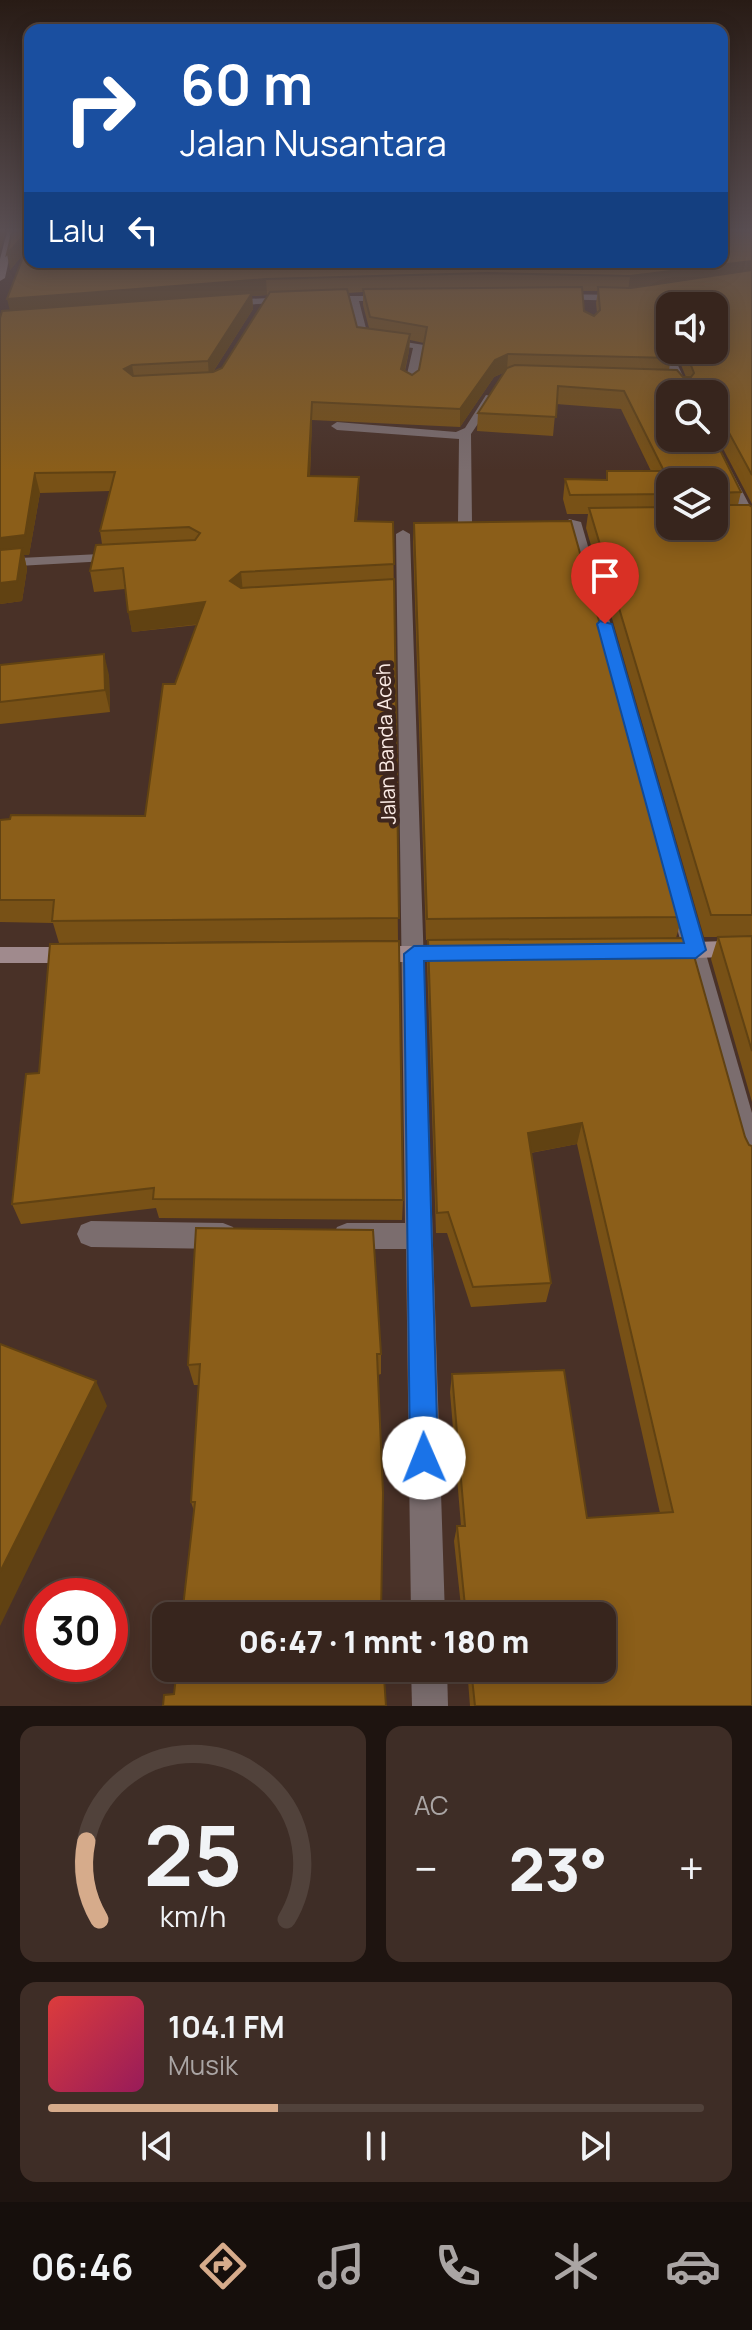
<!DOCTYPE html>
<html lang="id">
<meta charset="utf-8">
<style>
:root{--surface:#37251d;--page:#3e2d26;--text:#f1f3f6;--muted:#aaa5a4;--line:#51423b;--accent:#d6ab8b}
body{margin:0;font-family:Manrope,sans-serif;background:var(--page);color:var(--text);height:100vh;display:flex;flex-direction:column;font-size:30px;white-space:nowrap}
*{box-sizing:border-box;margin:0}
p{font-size:26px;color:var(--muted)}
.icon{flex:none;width:44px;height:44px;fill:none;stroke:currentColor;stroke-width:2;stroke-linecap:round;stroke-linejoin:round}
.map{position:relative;height:1706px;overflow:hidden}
.details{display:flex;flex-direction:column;gap:20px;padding:20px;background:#1e1410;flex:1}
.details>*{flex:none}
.guide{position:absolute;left:24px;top:24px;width:704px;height:244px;border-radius:16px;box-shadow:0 4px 20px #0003,0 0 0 2px var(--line);background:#1a4fa0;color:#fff;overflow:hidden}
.buttons{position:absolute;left:656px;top:292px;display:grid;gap:16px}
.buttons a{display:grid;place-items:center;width:72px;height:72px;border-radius:16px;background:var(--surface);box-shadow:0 4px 20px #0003,0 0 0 2px var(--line);font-size:40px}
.speed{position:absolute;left:24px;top:1578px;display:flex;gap:16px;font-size:40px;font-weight:700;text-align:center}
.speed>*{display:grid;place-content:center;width:104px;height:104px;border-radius:50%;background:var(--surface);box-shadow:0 4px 20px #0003,0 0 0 2px var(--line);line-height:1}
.speed .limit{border:12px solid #d22;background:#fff;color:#111}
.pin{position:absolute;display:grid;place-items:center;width:68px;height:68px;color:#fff;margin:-82px -34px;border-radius:50% 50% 50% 0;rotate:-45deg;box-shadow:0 0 8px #0007}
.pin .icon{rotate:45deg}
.me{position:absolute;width:88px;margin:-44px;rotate:359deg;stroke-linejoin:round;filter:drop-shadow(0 0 6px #0008)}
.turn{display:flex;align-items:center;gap:28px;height:168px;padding:0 24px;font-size:36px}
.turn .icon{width:104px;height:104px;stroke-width:2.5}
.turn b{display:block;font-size:56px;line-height:68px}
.then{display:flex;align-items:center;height:76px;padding:0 24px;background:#0003;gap:16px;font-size:30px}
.big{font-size:60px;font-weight:800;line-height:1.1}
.details .widget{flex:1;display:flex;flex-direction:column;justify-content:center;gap:12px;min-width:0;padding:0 28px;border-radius:16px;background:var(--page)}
.details .dial{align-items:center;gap:0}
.dial svg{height:208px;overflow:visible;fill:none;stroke:var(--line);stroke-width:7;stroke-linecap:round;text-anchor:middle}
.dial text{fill:var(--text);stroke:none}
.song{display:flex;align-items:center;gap:24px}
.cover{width:96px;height:96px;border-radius:12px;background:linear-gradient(135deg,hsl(0 70% 55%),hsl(330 70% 35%))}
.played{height:8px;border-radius:4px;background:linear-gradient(90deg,var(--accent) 35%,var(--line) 35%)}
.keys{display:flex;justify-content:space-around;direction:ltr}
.heat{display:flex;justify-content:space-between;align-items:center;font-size:44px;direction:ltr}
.details .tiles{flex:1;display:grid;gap:20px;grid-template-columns:1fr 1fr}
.widget:last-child{grid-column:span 2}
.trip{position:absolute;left:152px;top:1602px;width:464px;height:80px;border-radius:16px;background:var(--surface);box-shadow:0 4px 20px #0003,0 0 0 2px var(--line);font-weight:800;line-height:80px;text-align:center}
.tabs{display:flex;height:128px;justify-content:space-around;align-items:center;background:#160f0c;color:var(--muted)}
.tabs .icon{width:56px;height:56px}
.tabs .active{color:var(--accent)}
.tabs b{font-size:36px;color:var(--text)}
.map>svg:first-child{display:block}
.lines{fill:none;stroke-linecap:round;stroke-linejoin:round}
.street{fill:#7b6d6e;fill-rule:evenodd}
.secondary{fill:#a08a8d;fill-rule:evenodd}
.wall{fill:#785116;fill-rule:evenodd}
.shaded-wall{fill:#614212}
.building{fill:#8b5e19;stroke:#614212;stroke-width:2}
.route{fill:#1a73e8;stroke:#114b97;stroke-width:2}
.labels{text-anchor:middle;stroke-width:8;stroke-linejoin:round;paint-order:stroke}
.street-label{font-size:20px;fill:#fcece6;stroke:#3e261e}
</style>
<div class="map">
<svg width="752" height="1706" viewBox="0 0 752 1706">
<rect width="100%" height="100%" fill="#493127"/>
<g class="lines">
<!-- street -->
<g class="street">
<polygon points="554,294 621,295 626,298 621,301 557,299"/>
<polygon points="325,296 392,296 389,301 359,301 368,336 424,345 414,389 404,387 413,348 359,341 350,302 322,301"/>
<polygon points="289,297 292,302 225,306 220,303 225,300"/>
<polygon points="671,358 676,361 691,394 679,394 666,361"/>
<polygon points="486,395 496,397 471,434 472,523 465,527 458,523 459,439 337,430 331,426 337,422 456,432 465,428"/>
<polygon points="702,438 714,438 752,510 752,527 745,523"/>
<polygon points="569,519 581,522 752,1113 752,1168 743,1165 739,1157 567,522"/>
<polygon points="403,530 410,534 445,1616 411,1616 406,1249 347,1249 337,1245 333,1236 337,1227 347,1223 405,1223 396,534"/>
<polygon points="120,553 125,554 125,560 0,567 0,559"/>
<polygon points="91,1221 223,1223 233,1227 237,1236 233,1245 223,1249 91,1247 81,1243 77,1234 81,1225"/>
<polygon points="411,1668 447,1668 448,1706 412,1706"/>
</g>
<!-- secondary -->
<g class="secondary">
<polygon points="7,232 15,232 5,278 0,281 0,259"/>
<polygon points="752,940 752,956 668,959 660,957 657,951 660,945 668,943"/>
<polygon points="372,946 452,946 460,948 463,954 460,960 452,962 372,962 364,960 361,954 364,948"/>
<polygon points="0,947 76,947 84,949 87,955 84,961 76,963 0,963"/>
</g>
</g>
<!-- wall -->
<g class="wall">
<path d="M12 232 275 264H284V262H722L752 232V504L717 437 714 436V394H670L741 492 738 505 752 507V1102L711 959 718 937H704L586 528 588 514H567L563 499 565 479 606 480 607 471H651L621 409 556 404 553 436 477 431 478 413 505 372 494 377 460 427 312 420 310 476 359 496 357 521 393 522 398 940 59 943 53 923 0 922V820L145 816 175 684 197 625 132 632 125 589 94 592 90 571 102 544 100 531 110 491 40 493 29 555H24L27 569 22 601 0 604V318L10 311 25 252 10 270ZM582 291H598L596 303 597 313 594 316 584 311ZM363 292V305L369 328 357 327 348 293ZM268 295 222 368 213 372 253 309 252 296ZM670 306 714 350H670ZM410 340 424 343 419 370 412 375 405 371 409 351ZM673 355 679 360 686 377 669 370 671 356ZM670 482 714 526H670Z"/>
<polygon points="414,523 682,917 676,938 745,1137 749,1145 752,1706 470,1706 467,1668 602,1668 602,1616 462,1616 454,1541 457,1526 461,1526 450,1392 452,1374 587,1518 660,1513 577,1144 531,1153 551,1283 546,1302 471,1307 447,1233 436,1233 427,962 428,940 426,940 413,542"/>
<polygon points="0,665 109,675 110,712 0,724"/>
<polygon points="26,1074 403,1200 402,1220 159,1218 156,1208 21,1224 12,1204"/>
<polygon points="381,1354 381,1374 378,1375 194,1511 191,1502 199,1385 194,1385 188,1365"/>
</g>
<!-- shaded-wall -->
<g class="shaded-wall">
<polygon points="0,232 6,232 0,250"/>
<polygon points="27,232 30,232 30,246 10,270 7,254"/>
<polygon points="752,261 752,276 628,292 630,276"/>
<polygon points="266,279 267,295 252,296 253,309 209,378 208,361 11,315 7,299"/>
<polygon points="410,334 409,351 401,386 401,369"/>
<polygon points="670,341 670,350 674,350 673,355 668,358 666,343"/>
<polygon points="508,354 507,371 494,377 460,427 460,409 495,360"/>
<polygon points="132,365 135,382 124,369"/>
<polygon points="312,402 312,420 309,495 308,476"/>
<polygon points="35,473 40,493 29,555 24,555 27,569 22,601 0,604 0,538"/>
<polygon points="359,477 359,496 355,541 355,521"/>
<polygon points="241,572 243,593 230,581"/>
<polygon points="205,602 208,623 132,632 128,612"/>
<polygon points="104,654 109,675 110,712 105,690"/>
<polygon points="582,1123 577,1144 524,1154 528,1133"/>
<polygon points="96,1381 107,1406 0,1626 0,1572"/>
</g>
<!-- building -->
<g class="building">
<polygon points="12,232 27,232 7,254"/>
<polygon points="722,232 752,232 752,261 630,276 486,273 266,279 7,299 30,239 30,262 275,262 275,264 285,264 285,262 722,262"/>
<polygon points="752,270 752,475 721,418 714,418 714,394 670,394 670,438 714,438 741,492 716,493 716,505 749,505 752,507 752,915 711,915 589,508 670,507 670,526 714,526 714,482 670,482 670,494 570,495 565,479 607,480 607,471 664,471 624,391 558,386 556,417 478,413 507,368 515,365 677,370 683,377 691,377 694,373 685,350 714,350 714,306 670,306 670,341 666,343 672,358 508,354 495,360 460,409 312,402 308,476 359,477 355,521 393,522 394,564 241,572 230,581 241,588 394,579 399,918 52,921 54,900 0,900 0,820 10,819 11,815 145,816 163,684 175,684 205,602 128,612 123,568 90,571 96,545 195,540 200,533 189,527 100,531 115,472 35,473 25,535 0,538 0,318 2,311 252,293 208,361 132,365 124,369 133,376 213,372 222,368 270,292 347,289 357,327 410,334 401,369 412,375 419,370 427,327 370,317 363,289 582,287 584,311 594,316 600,310 598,287 631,288"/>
<polygon points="571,521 682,917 427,919 414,523"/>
<polygon points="22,548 17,581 0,583 0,550"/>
<polygon points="104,654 105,690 0,702 0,665"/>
<polygon points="752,936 752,1051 718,937"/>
<polygon points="689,938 745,1137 749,1145 752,1146 752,1706 475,1706 471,1668 602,1668 602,1616 466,1616 457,1526 465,1526 452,1374 564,1370 587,1518 673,1512 582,1123 528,1133 551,1283 473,1287 448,1212 437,1213 428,940"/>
<polygon points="399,941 403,1200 153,1199 154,1188 12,1204 26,1074 39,1073 50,944"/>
<polygon points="196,1228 373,1230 381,1354 377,1354 383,1493 381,1616 182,1616 195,1502 191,1502 200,1364 188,1365"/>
<polygon points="0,1344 96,1381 0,1572"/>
<polygon points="177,1668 380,1668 380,1678 384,1677 386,1706 163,1706 164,1695 174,1694"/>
</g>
<!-- sky -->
<linearGradient id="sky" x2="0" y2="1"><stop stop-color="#281b15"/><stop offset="0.49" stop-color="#594e52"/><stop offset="1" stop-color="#594e52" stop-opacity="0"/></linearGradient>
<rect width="752" height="471" fill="url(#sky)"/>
<!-- route -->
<polygon class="route" points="600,621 612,624 706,950 696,958 424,961 438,1458 434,1468 424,1472 414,1468 410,1458 404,954 414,946 684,943 597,624"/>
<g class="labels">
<!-- street labels -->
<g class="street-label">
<text transform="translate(386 744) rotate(-92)" y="7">Jalan Banda Aceh</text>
</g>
</g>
</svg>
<div class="buttons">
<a><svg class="icon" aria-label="sound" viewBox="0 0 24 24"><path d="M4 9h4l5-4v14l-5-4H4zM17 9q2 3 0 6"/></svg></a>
<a><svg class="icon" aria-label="search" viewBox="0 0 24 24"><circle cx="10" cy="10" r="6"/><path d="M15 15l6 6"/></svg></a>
<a><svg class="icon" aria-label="layers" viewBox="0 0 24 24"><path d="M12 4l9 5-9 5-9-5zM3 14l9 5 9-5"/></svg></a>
</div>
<div class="speed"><div class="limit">30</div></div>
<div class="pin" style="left:605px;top:624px;background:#d93025"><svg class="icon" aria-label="arrive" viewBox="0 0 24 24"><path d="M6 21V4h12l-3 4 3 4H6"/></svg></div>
<svg class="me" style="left:424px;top:1458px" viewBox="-20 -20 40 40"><circle r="19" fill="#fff"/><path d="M0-13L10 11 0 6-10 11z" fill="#1a73e8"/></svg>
<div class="trip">06:47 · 1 mnt · 180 m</div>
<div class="guide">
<div class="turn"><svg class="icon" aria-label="right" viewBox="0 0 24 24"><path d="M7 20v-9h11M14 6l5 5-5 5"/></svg><div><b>60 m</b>Jalan Nusantara</div></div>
<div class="then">Lalu<svg class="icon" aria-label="left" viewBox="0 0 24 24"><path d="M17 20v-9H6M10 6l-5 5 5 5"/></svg></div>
</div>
</div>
<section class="details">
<div class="tiles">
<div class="widget dial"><svg viewBox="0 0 100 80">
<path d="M14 69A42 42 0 1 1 86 69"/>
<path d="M14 69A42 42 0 0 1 9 39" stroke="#d6ab8b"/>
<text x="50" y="56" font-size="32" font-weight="700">25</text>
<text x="50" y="72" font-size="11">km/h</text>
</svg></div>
<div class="widget"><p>AC</p>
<div class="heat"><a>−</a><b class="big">23°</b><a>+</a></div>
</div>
<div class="widget">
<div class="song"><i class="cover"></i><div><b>104.1 FM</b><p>Musik</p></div></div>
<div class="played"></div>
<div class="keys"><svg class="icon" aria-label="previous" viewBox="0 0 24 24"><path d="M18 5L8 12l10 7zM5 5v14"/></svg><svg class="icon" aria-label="pause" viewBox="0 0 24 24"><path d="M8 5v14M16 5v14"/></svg><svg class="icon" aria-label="next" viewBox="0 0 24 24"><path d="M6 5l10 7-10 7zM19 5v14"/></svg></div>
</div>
</div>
</section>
<nav class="tabs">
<b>06:46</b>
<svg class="icon active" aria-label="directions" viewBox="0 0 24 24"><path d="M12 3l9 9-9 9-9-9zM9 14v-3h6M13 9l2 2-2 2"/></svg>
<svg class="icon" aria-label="music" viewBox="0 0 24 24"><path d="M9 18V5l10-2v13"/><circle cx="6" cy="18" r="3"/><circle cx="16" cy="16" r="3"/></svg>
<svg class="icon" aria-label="phone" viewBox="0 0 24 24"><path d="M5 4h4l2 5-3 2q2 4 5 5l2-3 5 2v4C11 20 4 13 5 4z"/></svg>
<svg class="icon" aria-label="climate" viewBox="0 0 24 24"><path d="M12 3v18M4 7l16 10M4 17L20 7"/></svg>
<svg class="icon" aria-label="car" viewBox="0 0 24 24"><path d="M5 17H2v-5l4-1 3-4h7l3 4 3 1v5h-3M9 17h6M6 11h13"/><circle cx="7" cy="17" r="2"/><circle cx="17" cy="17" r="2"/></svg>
</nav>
